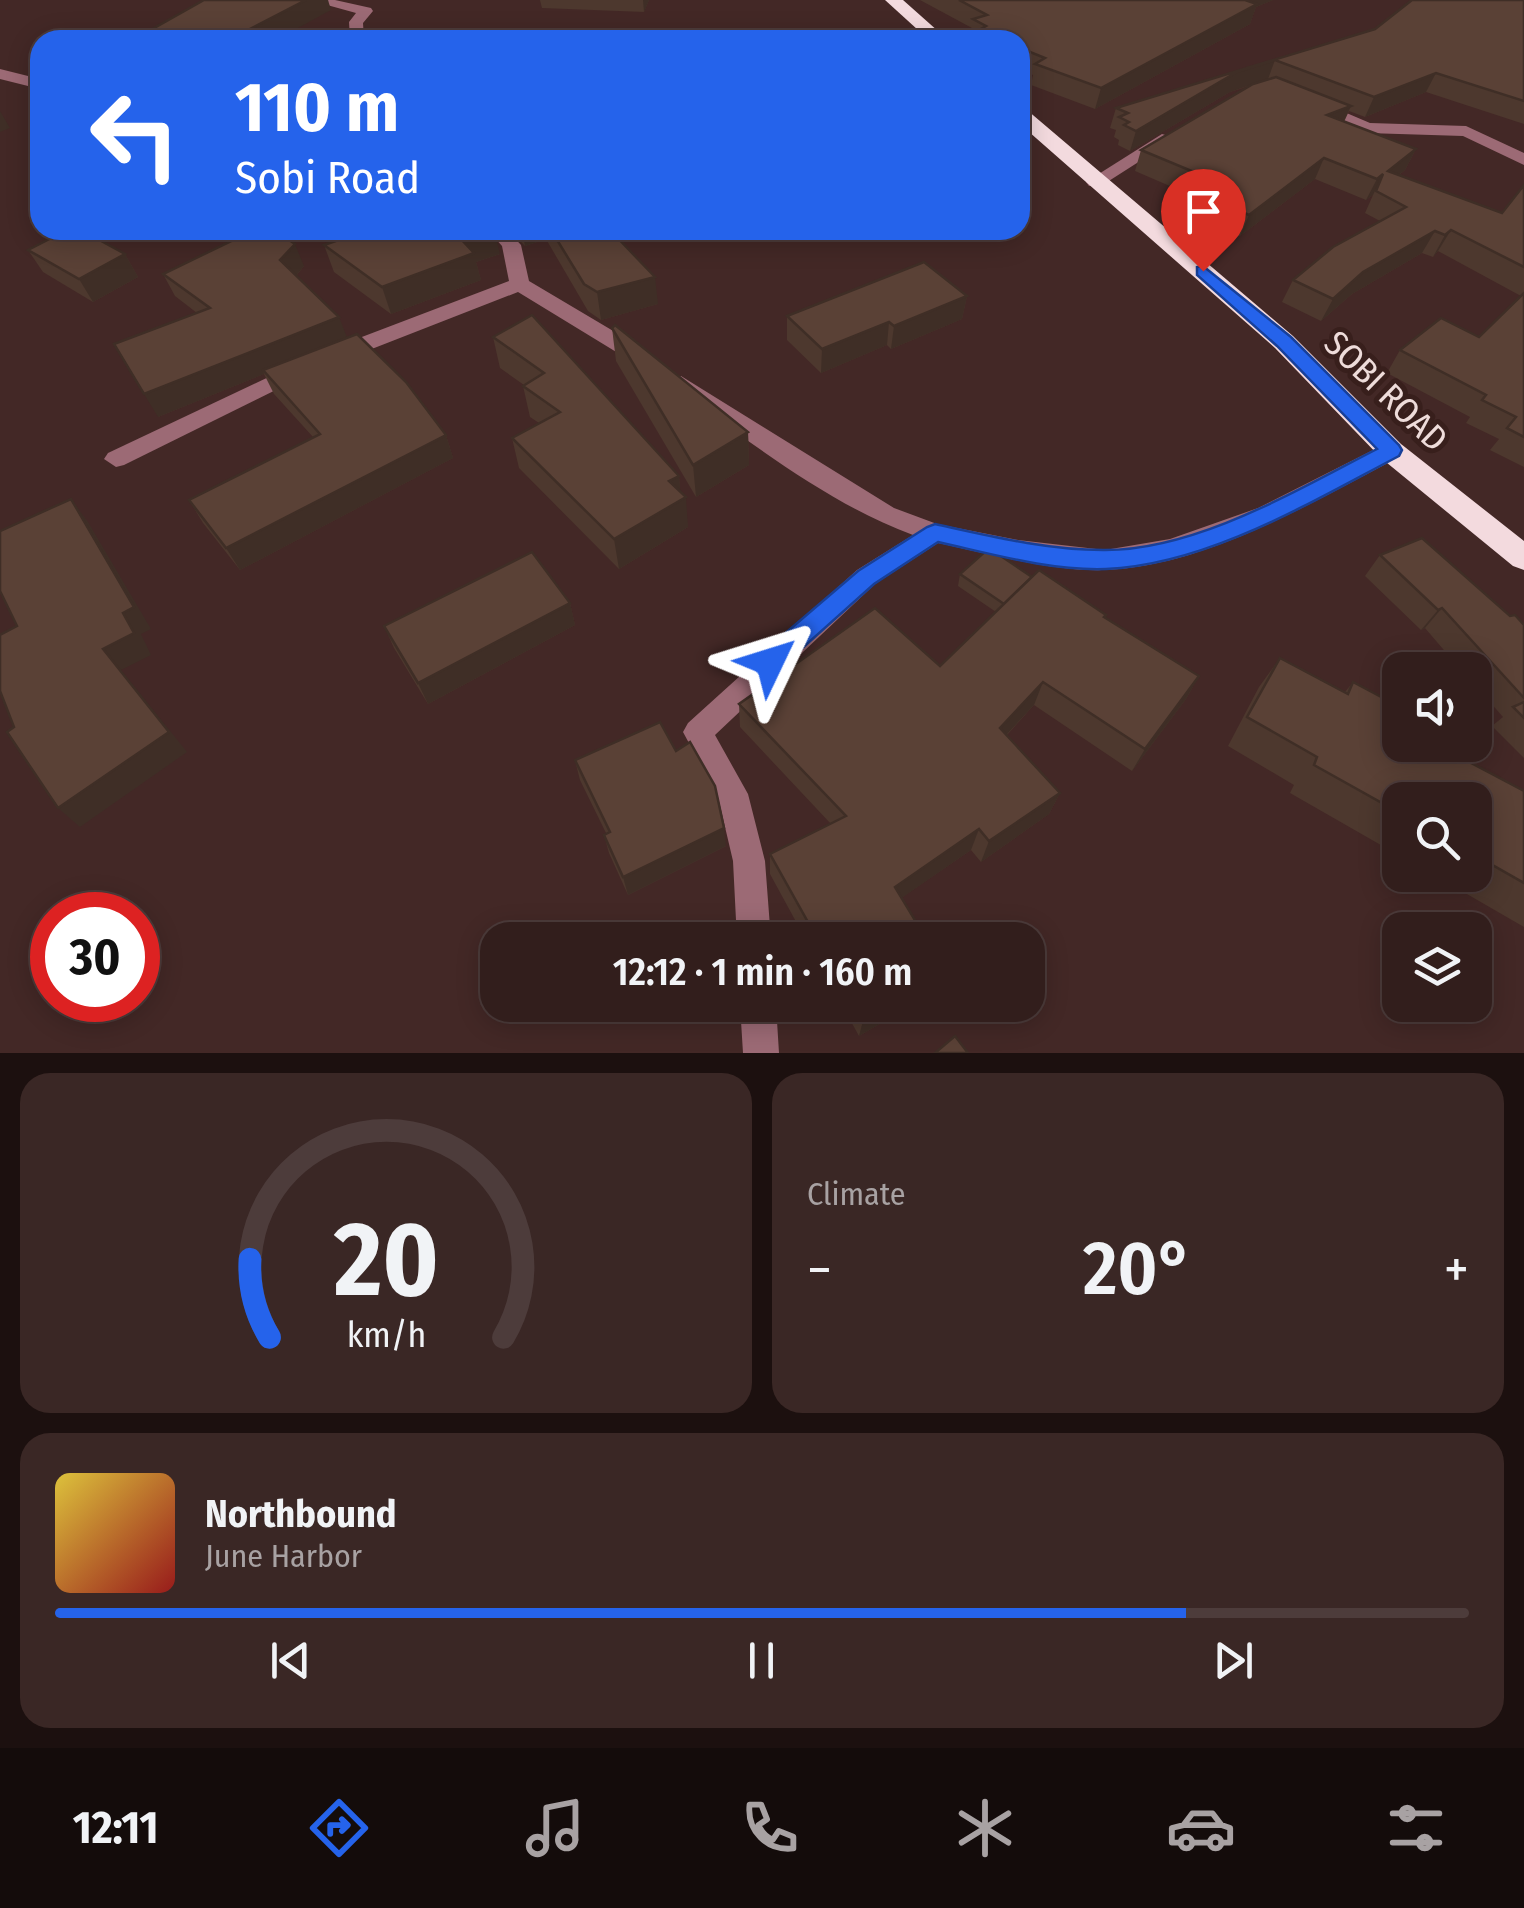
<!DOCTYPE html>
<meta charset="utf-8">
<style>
:root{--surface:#321e1c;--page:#3a2725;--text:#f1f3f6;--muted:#a8a2a3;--line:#4d3c3b;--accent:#2563eb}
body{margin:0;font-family:"Fira Sans Condensed",sans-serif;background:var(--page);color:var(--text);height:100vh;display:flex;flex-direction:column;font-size:38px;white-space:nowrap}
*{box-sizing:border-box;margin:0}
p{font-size:32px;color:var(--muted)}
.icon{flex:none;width:55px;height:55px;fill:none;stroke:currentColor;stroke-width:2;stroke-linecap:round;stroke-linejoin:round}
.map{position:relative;height:1053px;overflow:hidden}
.side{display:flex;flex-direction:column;gap:20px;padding:20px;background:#1c100f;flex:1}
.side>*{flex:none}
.top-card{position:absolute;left:30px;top:30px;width:1000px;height:210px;border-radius:30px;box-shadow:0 5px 25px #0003,0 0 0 2px var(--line);background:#2563eb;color:#fff;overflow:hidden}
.tools{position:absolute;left:1382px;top:652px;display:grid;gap:20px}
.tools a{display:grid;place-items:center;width:110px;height:110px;border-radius:20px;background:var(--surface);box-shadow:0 5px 25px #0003,0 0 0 2px var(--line);font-size:50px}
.speed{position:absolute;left:30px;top:892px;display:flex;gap:20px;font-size:50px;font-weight:700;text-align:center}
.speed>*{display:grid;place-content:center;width:130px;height:130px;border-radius:50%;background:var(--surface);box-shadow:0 5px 25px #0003,0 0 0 2px var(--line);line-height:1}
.speed .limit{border:15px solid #d22;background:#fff;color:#111}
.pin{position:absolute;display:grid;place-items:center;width:85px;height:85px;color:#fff;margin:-102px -42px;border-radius:50% 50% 50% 0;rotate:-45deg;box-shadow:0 0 10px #0007}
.pin .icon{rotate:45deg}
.me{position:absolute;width:110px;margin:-55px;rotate:49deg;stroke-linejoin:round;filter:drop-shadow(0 0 8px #0008)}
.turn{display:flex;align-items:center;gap:35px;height:210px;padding:0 40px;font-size:45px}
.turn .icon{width:130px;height:130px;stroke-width:2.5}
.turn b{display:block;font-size:70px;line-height:85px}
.big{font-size:75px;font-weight:600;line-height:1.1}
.side .widget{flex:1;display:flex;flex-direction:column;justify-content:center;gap:15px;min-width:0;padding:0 35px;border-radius:30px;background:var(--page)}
.side .dial{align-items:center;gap:0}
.dial svg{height:260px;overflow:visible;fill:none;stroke:var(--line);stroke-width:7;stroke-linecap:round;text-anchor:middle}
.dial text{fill:var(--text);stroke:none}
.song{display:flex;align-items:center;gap:30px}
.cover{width:120px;height:120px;border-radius:15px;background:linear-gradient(135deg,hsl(50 70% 55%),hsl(0 70% 35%))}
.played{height:10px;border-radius:5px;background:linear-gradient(90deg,var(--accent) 80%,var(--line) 80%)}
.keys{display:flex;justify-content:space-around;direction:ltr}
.heat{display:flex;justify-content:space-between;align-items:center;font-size:55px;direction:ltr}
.side .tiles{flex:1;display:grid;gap:20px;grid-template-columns:1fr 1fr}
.widget:last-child{grid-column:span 2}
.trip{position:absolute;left:480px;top:922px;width:565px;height:100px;border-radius:30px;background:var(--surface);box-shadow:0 5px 25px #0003,0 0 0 2px var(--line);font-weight:600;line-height:100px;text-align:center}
.tabs{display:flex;height:160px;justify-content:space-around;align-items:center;background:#140c0b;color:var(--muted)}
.tabs .icon{width:70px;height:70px}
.tabs .current{color:var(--accent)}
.tabs b{font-size:45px;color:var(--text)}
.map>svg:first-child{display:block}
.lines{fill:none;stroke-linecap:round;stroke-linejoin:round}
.minor{fill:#9c6a75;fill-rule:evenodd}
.highway{fill:#f3dade;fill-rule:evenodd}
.wall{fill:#4d382e}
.shaded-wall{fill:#3f2e26}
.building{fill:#5a4136;stroke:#3f2e26;stroke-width:2.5}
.route{fill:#2563eb;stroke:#184099;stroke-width:2.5}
.labels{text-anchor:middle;stroke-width:10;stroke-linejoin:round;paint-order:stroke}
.street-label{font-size:35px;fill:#eedcda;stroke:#381f1c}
</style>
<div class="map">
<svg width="1524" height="1053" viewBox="0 0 1524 1053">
<rect width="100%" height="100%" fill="#432826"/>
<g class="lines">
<!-- minor -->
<g class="minor">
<polygon points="309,0 335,0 371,8 373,11 363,23 364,40 350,40 349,22 356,13"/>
<polygon points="0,69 40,79 40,89 0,79"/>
<polygon points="1311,103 1323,103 1370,123 1466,126 1524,153 1524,165 1463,136 1367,133 1311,109"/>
<polygon points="1162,134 1176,138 1101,186 1089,186 1086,182"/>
<polygon points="488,230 507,230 521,245 529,281 647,351 650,356 647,361 631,361 518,292 341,361 325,361 322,356 325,351 509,281 502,246"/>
<polygon points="296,364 304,366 307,371 304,376 124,465 116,467 104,459 108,453"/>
<path d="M681 376 894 508 937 524 1018 540 1105 550 1170 539 1258 508 1383 445 1391 443 1403 451 1399 457C1311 503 1208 565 1106 570 1054 572 990 554 938 543L875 584 715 735 748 794 765 861 771 940H737L733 861 718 797 683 732 688 723 857 570 913 535C826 503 749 440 673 388L670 383Z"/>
<polygon points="740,1005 776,1005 779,1053 743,1053"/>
</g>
<!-- highway -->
<g class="highway">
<polygon points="885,0 903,0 948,40 929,40"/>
<polygon points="1020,108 1027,110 1293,336 1401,444 1524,541 1524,570 1513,566 1381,458 1275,348 1020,124"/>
</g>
</g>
<!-- wall -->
<g class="wall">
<polygon points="540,0 649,0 644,12 542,8"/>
<polygon points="920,0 1273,0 1256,7 1250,24 1095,109 1031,85 1033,75 1020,70 1020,40 972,40 970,39 972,28"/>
<polygon points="1524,0 1524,124 1426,92 1365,117 1349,111 1344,122 1416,149 1405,170 1399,175 1502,213 1524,185 1524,467 1490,450 1499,439 1466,423 1470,417 1387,373 1400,350 1479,337 1521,296 1438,251 1433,257 1422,253 1352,294 1321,321 1282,302 1293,280 1380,221 1365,213 1373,195 1366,200 1315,179 1240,236 1187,213 1193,196 1135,171 1141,150 1252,85 1230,92 1130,151 1118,145 1119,140 1114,137 1116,130 1110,128 1116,108 1375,29"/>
<polygon points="510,230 610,230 658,304 601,320 588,311 546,239 525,246"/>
<polygon points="324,245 500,254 476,262 481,280 391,314 334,272"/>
<polygon points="28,250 125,254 138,277 93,302 43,272"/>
<polygon points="304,266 296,276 347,338 446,435 453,458 240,570 203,523 189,500 313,437 274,394 264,374 158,417 197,313 175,296 163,274"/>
<polygon points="967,296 962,319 891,349 887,345 821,373 787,340 787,316"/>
<polygon points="532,315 679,476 680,491 688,527 619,569 519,468 512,438 539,423 530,417 523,386 524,385 500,368 493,337"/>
<polygon points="612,328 748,432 749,465 696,497 616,361"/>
<polygon points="1380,555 1510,616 1524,625 1524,758 1492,726 1503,717 1475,685 1475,670 1461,670 1425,628 1421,630 1365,576"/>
<polygon points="960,574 1032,577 1105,618 1199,676 1186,699 1132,771 1034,705 1007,735 1060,793 1049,814 981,862 971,850 901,898 927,940 806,940 770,874 770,854 831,824 740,727 739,704 940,666 996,612 958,586"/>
<polygon points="570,603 575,625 428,704 394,648 384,626"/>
<polygon points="1280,658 1345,692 1353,682 1458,756 1524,791 1524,927 1434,875 1475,875 1475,800 1400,800 1400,856 1290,793 1294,785 1228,746 1259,687"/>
<polygon points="575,760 726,846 628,895 609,853 604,835 606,833 580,780"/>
<polygon points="842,1005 912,1005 859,1036"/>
</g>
<!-- shaded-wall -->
<g class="shaded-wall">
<polygon points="306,0 328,0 331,10 276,40 250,29"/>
<polygon points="643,0 649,0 644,12"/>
<polygon points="1238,0 1273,0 1256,7 1250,24 1095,109 1101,88"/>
<polygon points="1275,60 1268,79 1230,92 1130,151 1136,131 1237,72"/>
<polygon points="1436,73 1426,92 1365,117 1374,97"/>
<polygon points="1351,106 1341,127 1327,115"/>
<polygon points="0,111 10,128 0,132"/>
<polygon points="1416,149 1405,170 1377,192 1388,171"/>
<polygon points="1324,158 1315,179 1240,236 1249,215"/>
<polygon points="1383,174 1373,195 1366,200 1377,179"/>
<polygon points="484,230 494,230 500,254 476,262 481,280 391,314 382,287 460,238"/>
<polygon points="522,230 544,230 546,239 525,246"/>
<polygon points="1451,230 1438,251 1433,257 1445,235"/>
<polygon points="1435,231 1422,253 1352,294 1321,321 1333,299 1363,272"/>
<polygon points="295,244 304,266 290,283 280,260"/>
<polygon points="125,254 138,277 93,302 79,279"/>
<polygon points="655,277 658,304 601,320 597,292"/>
<polygon points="967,296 962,319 891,349 894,326"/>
<polygon points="339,317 348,340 263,370 264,374 158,417 144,394"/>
<polygon points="889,322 887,345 821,373 822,349"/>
<polygon points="748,432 749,465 696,497 693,465"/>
<polygon points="446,435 453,458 240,570 226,548"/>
<polygon points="679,476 681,499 686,497 688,527 619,569 614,539 669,481"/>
<polygon points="71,499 88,522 151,629 141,634 151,655 121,670 187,752 80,827 58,808 103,649"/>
<polygon points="570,603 575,625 428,704 418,683"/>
<polygon points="1442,608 1425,628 1421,630 1438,610"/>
<polygon points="1199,676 1186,699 1132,771 1145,749"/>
<polygon points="1043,682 1034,705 992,750 1000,728"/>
<polygon points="1060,793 1049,814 981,862 989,841"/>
<polygon points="724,828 726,846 628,895 623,877"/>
<polygon points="979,829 971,850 890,906 895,887"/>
<polygon points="890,1005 912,1005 859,1036 863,1021"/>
</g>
<!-- building -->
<g class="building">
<polygon points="204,0 306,0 250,29 305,39 133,40"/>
<polygon points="959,0 1245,0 1257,4 1101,88 1035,64 1045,58 1020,48 1020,40 1002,40 979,30 986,26 973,19 987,15"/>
<polygon points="1412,0 1524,0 1524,101 1436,73 1374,97 1275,60 1237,72 1136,131 1124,125 1129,122 1119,117 1128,113 1116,108 1375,29"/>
<polygon points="1276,77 1351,106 1327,115 1416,149 1388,171 1502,213 1524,185 1524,267 1451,230 1445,235 1435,231 1363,272 1333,299 1293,280 1333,247 1406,207 1376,191 1383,174 1377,179 1324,158 1249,215 1194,191 1211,179 1141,150 1253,84"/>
<polygon points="67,230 81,230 125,254 79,279 28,250"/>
<polygon points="254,230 274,230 295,244 280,260 339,317 144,394 114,344 210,308 163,274"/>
<polygon points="368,230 484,230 460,238 474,253 382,287 324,245"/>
<polygon points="551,230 610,230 655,277 597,292 584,284"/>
<polygon points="924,262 967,296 894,326 889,322 822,349 787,316"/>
<polygon points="1524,293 1524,437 1507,428 1516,417 1482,400 1486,395 1400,350 1441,318 1479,337"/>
<polygon points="532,315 679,476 669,481 686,497 614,539 512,438 560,412 523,386 544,373 493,337"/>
<polygon points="615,325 748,432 693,465 612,328"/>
<polygon points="357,334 406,382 446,435 226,548 189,500 320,434 263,370"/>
<polygon points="71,499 134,607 123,613 134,633 103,649 169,732 58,808 7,732 14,727 0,691 0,635 17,626 0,591 0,531"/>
<polygon points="1422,538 1510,616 1515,615 1524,625 1524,698 1442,608 1438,610 1380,555"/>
<polygon points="989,548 1032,577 1004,604 960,574"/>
<polygon points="532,552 570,603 418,683 384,626"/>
<polygon points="1039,570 1106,615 1104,617 1199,676 1145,749 1043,682 1000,728 1060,793 989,841 979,829 895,887 927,940 818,940 770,854 846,816 739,704 875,608 940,666"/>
<polygon points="1280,658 1348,694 1353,682 1400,707 1400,745 1462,745 1458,756 1524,791 1524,883 1475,855 1475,800 1400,800 1400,813 1314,765 1317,757 1247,717"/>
<polygon points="1524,702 1524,718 1513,707"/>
<polygon points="660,722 676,751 690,742 715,786 724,828 623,877 604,835 610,832 575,760"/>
<polygon points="854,1005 890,1005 863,1021"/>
<polygon points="955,1036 968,1053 935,1053"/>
</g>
<!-- route -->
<path class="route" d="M1203 266 1291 337 1399 445 1402 450 1399 456C1311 502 1207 565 1106 569 1051 571 992 554 938 542L874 584 779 669 770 672 761 669 758 662 761 654 858 571 927 527 935 524C990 536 1047 550 1103 550 1195 551 1297 490 1377 449L1277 346 1197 275V267Z"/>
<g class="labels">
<!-- street labels -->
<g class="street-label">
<text transform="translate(1386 391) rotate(44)" y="12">SOBI ROAD</text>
</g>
</g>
</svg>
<div class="tools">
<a><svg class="icon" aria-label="sound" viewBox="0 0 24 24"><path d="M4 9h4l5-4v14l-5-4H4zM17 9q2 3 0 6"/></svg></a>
<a><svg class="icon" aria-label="search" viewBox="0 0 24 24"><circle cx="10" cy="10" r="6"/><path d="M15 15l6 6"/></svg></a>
<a><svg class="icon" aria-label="layers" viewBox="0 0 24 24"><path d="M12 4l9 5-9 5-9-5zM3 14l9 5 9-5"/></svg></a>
</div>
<div class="speed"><div class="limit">30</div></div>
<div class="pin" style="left:1203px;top:271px;background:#d93025"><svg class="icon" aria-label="arrive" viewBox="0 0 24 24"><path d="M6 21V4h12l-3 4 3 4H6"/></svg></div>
<svg class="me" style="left:770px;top:662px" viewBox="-20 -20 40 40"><path d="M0-17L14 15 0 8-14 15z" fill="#2563eb" stroke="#fff" stroke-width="4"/></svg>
<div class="trip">12:12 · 1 min · 160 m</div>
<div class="top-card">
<div class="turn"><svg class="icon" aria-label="left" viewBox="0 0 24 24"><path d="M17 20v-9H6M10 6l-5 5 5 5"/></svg><div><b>110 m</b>Sobi Road</div></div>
</div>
</div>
<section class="side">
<div class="tiles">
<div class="widget dial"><svg viewBox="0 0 100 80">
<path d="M14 69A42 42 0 1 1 86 69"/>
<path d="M14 69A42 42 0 0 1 8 45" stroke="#2563eb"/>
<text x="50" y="56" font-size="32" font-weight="700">20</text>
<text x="50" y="72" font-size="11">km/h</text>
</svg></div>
<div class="widget"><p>Climate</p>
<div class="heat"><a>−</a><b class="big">20°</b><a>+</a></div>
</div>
<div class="widget">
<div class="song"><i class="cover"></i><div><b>Northbound</b><p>June Harbor</p></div></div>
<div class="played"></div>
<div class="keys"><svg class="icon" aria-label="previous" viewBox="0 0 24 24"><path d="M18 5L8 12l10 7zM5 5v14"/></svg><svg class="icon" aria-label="pause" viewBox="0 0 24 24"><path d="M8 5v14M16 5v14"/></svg><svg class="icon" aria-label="next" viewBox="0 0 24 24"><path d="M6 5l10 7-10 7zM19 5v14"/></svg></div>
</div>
</div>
</section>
<nav class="tabs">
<b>12:11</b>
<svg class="icon current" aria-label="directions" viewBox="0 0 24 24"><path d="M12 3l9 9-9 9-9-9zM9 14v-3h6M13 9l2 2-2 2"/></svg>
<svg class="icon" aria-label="music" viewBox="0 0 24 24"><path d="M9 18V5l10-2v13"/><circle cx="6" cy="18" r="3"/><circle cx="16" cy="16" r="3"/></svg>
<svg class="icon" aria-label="phone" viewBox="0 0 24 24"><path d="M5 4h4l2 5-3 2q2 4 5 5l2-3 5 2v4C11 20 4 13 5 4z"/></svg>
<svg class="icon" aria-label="climate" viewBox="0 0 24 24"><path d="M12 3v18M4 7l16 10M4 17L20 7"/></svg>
<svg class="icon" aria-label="car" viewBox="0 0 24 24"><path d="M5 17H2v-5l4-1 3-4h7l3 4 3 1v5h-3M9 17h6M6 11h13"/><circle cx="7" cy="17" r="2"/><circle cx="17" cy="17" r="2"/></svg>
<svg class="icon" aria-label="filters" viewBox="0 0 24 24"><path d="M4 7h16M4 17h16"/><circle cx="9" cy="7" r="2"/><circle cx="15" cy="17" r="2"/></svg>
</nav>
